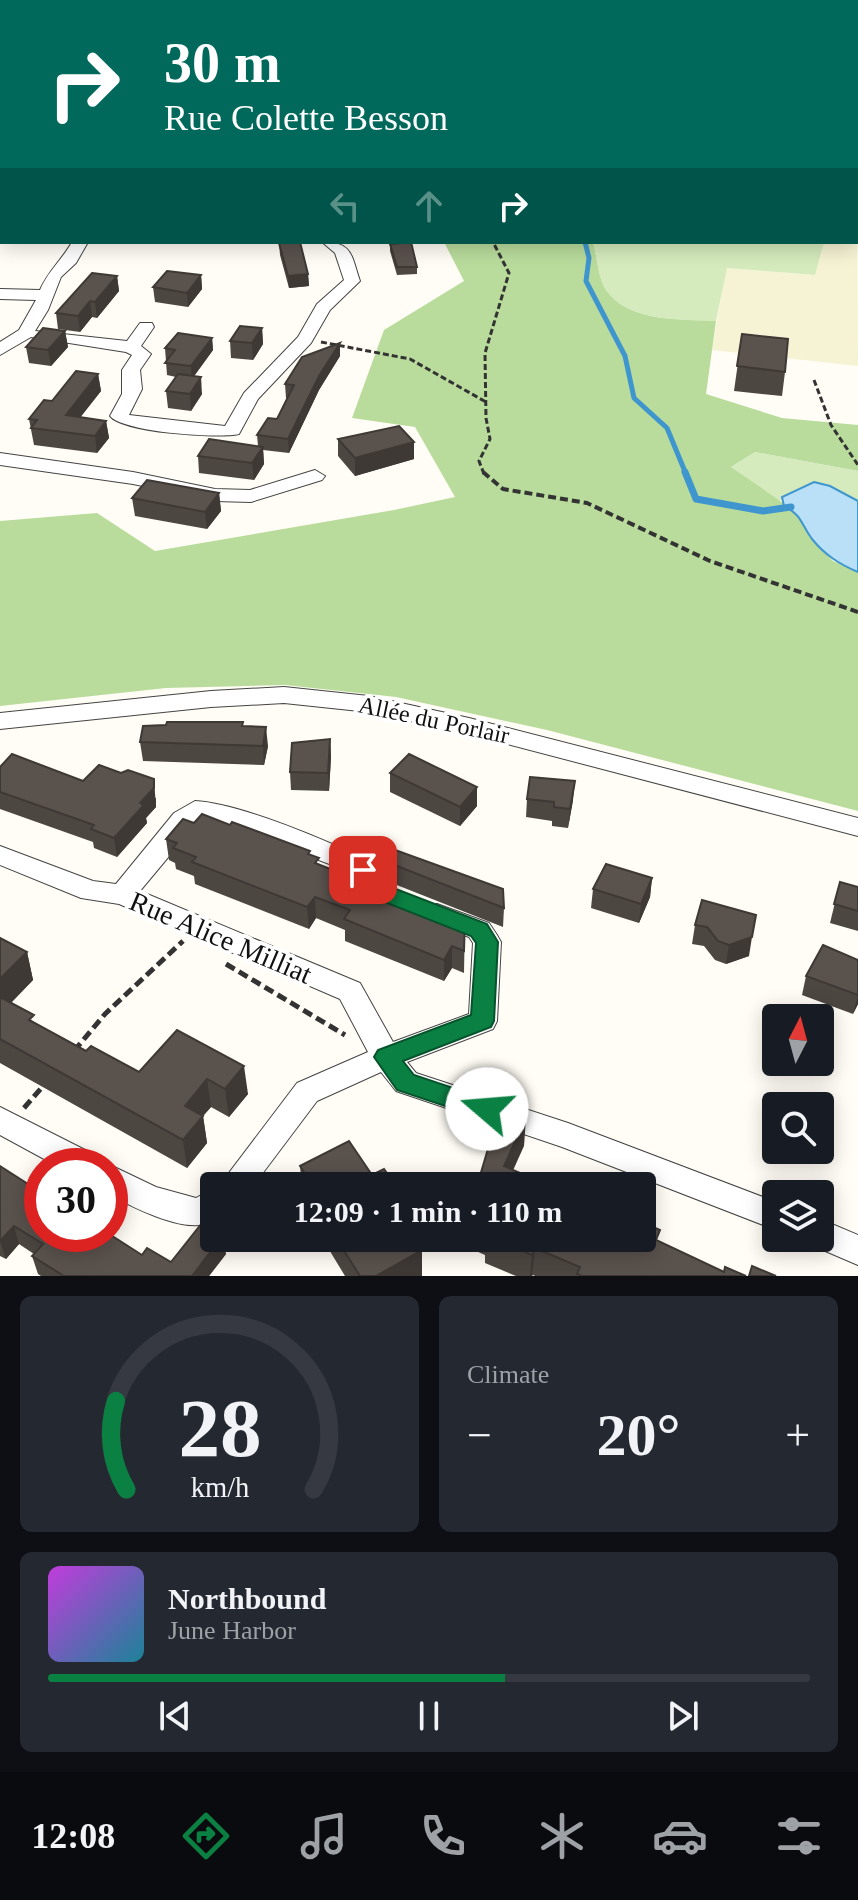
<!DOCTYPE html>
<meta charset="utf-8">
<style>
:root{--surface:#171b24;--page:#242831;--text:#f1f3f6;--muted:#9ea1a6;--line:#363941;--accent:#0b8043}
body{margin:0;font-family:"Times New Roman",serif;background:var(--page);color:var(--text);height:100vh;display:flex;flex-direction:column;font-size:30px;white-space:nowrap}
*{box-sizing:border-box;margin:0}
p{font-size:26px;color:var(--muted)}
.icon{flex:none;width:44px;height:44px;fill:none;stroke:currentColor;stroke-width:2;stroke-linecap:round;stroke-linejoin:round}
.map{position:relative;height:1276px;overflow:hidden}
.details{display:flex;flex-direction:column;gap:20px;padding:20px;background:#0d0f14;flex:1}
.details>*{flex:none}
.banner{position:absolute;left:0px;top:0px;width:858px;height:244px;box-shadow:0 4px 20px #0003;background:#00695c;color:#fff;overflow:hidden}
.needle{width:52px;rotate:6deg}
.tools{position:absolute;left:762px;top:1004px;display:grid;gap:16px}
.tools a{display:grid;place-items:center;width:72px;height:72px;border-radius:8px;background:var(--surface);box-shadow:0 4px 20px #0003;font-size:40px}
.speed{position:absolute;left:24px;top:1148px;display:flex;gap:16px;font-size:40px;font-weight:700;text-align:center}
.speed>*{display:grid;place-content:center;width:104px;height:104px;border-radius:50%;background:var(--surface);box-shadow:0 4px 20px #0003;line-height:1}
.speed .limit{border:12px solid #d22;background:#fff;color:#111}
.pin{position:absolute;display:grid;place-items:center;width:68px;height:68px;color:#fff;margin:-34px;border-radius:16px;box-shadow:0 4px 12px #0006}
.me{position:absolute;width:88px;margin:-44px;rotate:288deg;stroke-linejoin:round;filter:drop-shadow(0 0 6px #0008)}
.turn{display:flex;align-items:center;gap:28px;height:168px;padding:0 32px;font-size:36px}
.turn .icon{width:104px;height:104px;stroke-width:2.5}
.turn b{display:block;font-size:56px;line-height:68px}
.lanes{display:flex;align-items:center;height:76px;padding:0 32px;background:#0003;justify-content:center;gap:40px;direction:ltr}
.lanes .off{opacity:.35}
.big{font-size:60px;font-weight:600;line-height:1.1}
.details .widget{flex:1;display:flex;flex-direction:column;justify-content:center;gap:12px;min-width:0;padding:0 28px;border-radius:12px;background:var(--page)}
.details .dial{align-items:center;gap:0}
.dial svg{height:208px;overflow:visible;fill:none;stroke:var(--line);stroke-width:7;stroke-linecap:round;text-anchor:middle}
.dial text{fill:var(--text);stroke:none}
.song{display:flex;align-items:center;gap:24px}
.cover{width:96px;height:96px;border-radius:12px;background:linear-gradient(135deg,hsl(290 70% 55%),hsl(190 70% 35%))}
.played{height:8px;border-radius:4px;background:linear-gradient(90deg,var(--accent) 60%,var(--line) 60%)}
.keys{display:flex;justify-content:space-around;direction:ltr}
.heat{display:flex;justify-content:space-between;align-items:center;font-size:44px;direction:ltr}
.details .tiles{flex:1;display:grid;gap:20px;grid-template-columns:1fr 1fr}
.widget:last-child{grid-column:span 2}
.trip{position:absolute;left:200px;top:1172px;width:456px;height:80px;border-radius:8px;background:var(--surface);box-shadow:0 4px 20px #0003;font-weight:600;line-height:80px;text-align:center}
.tabs{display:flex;height:128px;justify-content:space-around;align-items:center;background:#090b0e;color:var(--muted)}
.tabs .icon{width:56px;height:56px}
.tabs .on{color:var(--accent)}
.tabs b{font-size:36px;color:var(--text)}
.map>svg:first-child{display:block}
.farmland{fill:#f6f3d4}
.green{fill:#d5ebbd}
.forest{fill:#b9dc9c}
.water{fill:#b9e0f7;stroke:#3f96cf;stroke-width:2}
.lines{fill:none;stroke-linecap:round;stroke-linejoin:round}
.stream-far1{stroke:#3f96cf;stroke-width:5}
.stream{stroke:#3f96cf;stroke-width:7}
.service-casing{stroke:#444;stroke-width:2}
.minor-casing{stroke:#444;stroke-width:2}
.secondary-casing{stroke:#333;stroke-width:2}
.path-far3{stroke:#333;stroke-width:2;stroke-dasharray:5 2;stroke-linecap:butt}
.path-far2{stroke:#333;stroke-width:3;stroke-dasharray:6 3;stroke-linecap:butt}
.path-far1{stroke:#333;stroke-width:4;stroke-dasharray:8 4;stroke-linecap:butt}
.path{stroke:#333;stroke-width:5;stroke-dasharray:10 5;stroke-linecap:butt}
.service{fill:#fff;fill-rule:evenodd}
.minor{fill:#fff;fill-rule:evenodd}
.secondary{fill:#fff6b0;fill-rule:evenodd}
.wall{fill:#4d4742}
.shaded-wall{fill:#3f3936}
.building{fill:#5a524d;stroke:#3f3936;stroke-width:2}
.route{fill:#0b8043;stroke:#07532c;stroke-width:2}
.labels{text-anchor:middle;stroke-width:8;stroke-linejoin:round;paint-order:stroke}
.street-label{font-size:24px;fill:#111;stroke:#fff}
.near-street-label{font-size:28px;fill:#111;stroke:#fff}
</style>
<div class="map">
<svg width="858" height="1276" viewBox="0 0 858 1276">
<rect width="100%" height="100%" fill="#fffdf5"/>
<!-- farmland -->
<polygon class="farmland" points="856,21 858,366 712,350 726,268 814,275 824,242 856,242"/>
<!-- green -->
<g class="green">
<path d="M593 242H824L815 275 727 268 716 321C682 319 629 323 606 290 598 278 597 256 593 242Z"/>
<polygon points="755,452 858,471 858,501 830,486 782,497 782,500 777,501 731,467"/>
</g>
<!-- forest -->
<path class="forest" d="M444 242H593C597 256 598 278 606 290 629 323 682 319 716 321L706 394 782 418 858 425V471L755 452 731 467 799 514 811 538 833 561 858 572V811L547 730 396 697 285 685 166 688 0 706V521L97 513 155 551 394 510 455 497 415 427 352 418 384 330 464 281Z"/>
<!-- water -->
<path class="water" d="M814 482 830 486 858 501V572C839 564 825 555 812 539 800 523 803 516 784 506L782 497Z"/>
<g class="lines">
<!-- stream-far1 -->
<polyline class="stream-far1" points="585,242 589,258 586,281 625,356 634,398 667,428 686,474"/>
<!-- stream -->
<polyline class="stream" points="685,472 696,499 763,511 791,507"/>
<defs>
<g id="service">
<polygon points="258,0 278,0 284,2 264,2"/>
<rect x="0" y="178" width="2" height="5"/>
</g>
<g id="minor">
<polygon points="177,0 189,0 175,2"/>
<path d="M72 242H88L76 263 61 277 48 310 35 331 127 341 140 323H152L154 327 141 346 151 354 140 370 142 389 129 415 225 426 244 393 298 337 317 304 344 280 335 253 322 242C353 242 351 255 360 281L330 310 311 343 258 399 239 434C217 439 123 432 110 416L122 394V370L132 355 126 352 31 337 0 355V342L19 330 36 300 0 299V289L40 290C48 271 62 260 72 242Z"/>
<polygon points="0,453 133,472 215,489 250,490 315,470 325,476 322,480 251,502 215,501 133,484 0,465"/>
<polygon points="284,687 369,696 469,718 858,818 858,836 469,734 369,712 284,703 211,707 0,729 0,713 211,691"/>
<path d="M195 801C239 803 332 842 372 863L377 880 392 886 396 893 392 900C379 904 368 898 356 893L351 875 332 865 213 820 200 819 140 891 360 983 393 1042 469 1014 473 943 469 937 428 921 424 914 428 907 437 904 489 923 497 935 501 942 497 1021 493 1029 407 1062 416 1073 568 1123 776 1202V1230L562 1147 396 1091 381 1072 317 1101 253 1186H219L297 1083 368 1052 340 999 119 904 81 898 0 865V846L93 881 116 884 174 813Z"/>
<polygon points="0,1107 97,1156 101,1166 57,1166 0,1135"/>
<path d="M110 1165 156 1187 196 1198 214 1188V1221C188 1236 135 1208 110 1195Z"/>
<polygon points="820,1219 858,1235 858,1265 809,1244 806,1238 820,1238"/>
</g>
<g id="secondary">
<polygon points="500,0 541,0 540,2"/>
<polygon points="592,0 620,0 621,2 593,2"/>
<rect x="856" y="142" width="2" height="13"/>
<rect x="0" y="187" width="2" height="12"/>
</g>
</defs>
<!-- service casing -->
<use href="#service" class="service-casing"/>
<!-- minor casing -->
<use href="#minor" class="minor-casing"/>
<!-- secondary casing -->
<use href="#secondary" class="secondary-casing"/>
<!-- path-far3 -->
<polyline class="path-far3" points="471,2 485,2"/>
<!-- path-far2 -->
<g class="path-far2">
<polyline points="321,342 410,359 486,402"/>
<polyline points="814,380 831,425 858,465"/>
<polyline points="484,474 479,461 490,439 486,418 485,353 509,273 493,242"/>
</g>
<!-- path-far1 -->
<polyline class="path-far1" points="483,472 503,489 587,503 710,561 858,612"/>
<!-- path -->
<g class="path">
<polyline points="226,964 345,1035"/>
<polyline points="74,1051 105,1014 183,941"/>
<polyline points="24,1108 44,1085"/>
</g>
<!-- service -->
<use href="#service" class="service"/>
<!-- minor -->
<use href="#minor" class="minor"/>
<!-- secondary -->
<use href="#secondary" class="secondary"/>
</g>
<!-- wall -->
<g class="wall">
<polygon points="286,0 350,0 335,2 286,2"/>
<polygon points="279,243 308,274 309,286 289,288 280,255"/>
<polygon points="390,244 417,267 417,274 397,275 390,251"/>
<polygon points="201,275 202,289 188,307 155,302 153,287"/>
<polygon points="117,276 119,291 97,318 92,317 80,332 58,329 56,313"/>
<polygon points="262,328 263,344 253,360 231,358 230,341"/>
<polygon points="65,331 68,347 51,366 29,363 26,347"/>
<polygon points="742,334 785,372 782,396 734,391"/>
<polygon points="212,338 213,350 194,376 202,394 191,411 168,408 166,391 176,377 167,375 165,348"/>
<polygon points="340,343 340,356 319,390 289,453 263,450 264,464 254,480 199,473 198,456 258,446 257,435 277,419 287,398 286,398 285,384"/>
<polygon points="98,374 101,391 80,417 106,421 109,438 97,453 34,445 29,419 52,401"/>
<polygon points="338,439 414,459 355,476 338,456"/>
<polygon points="219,493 221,511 207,529 135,516 132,498"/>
<polygon points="243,726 268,746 264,765 143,761 140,742"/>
<polygon points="330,739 331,757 329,791 291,790 290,772"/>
<polygon points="0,767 83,781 156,798 156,807 146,818 147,823 117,857 94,848 93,842 0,809"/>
<polygon points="390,773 477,806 460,826 390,792"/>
<polygon points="527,799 573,800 568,828 552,826 552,821 526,817"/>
<polygon points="194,823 310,855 319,865 465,917 464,973 452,968 444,981 345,941 345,930 316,918 309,929 195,884 194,876 176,869 175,863 169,860 166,839"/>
<polygon points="378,855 504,908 503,927 379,878"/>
<polygon points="652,878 650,897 639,923 591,908 593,889"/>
<polygon points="840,882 858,887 858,931 830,923"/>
<polygon points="702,900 749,956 726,964 715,960 704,946 692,944 695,925"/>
<polygon points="0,938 27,952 33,980 11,1003 36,1024 86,1051 139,1072 177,1030 248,1094 229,1117 211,1107 203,1116 207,1143 187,1168 0,1063"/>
<polygon points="858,960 858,1004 853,1014 802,995 806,976"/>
<polygon points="0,1166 42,1234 110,1234 110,1231 111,1235 142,1255 171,1262 226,1254 209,1276 41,1276 38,1274 32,1256 34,1254 19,1244 6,1259 0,1256"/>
<polygon points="300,1166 372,1175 396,1186 302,1186"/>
<polygon points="322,1238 414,1238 422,1250 422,1276 345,1276"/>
<polygon points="467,1238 642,1238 658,1241 724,1272 746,1276 535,1276 533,1275 532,1276 516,1276 485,1263 485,1255 467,1247"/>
</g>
<!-- shaded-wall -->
<g class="shaded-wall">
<polygon points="331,0 350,0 335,2 315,2"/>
<polygon points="2,125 2,141 0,143 0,126"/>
<polygon points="308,274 309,286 289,288 288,276"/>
<polygon points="201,275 202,289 188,307 187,293"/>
<polygon points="117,276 119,291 97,318 95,302"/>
<polygon points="90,301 92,317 80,332 78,316"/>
<polygon points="262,328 263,344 253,360 252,343"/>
<polygon points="65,331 68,347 51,366 48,350"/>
<polygon points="212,338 213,350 192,379 191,366"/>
<polygon points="340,343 340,356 319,390 289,453 288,439 319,376"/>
<polygon points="98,374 101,391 69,432 66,415"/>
<polygon points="201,377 202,394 191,411 190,394"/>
<polygon points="106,421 109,438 97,453 95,436"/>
<polygon points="414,442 414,459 355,476 355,458"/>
<polygon points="263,447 264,464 254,480 252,463"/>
<polygon points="219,493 221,511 207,529 205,512"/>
<polygon points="266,727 268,746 264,765 263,746"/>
<polygon points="330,739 331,757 329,791 328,773"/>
<polygon points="154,779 156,807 146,818 147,823 117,857 114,838 140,803"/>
<polygon points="575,781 573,800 568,828 570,809"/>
<polygon points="477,787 477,806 460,826 460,807"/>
<polygon points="652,878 650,897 639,923 641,904"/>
<polygon points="315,897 316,918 309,929 307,907"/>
<polygon points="752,937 749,956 726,964 729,945"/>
<polygon points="452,946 452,968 444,981 444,960"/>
<polygon points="27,952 33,980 0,1014 0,979"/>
<polygon points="858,995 858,1004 853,1014"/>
<polygon points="244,1066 248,1094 229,1117 225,1089"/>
<polygon points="207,1079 211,1107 203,1116 207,1143 187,1168 183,1140 185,1106"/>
<polygon points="526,1118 524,1146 506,1186 504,1166"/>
<polygon points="14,1226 19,1244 6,1259 0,1241"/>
<polygon points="221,1238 224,1238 226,1254 209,1276 192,1276"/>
<polygon points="535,1248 532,1276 530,1276 532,1255"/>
<polygon points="422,1250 422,1276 376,1276"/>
</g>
<!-- building -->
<g class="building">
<polygon points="47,0 162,0 165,2 40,2"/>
<polygon points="312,0 335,0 313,2"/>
<polygon points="0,24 2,24 2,74 0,73"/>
<polygon points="2,83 2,125 0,126 0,84"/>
<polygon points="300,242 308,274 288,276 279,243"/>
<polygon points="411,242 417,267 397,267 390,244"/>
<polygon points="167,271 201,275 187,293 153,287"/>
<polygon points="92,273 117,276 95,302 90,301 78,316 56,313"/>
<polygon points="240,326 262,328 252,343 230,341"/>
<polygon points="43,328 65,331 48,350 26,347"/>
<polygon points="178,333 212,338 191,366 165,363 175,350 165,348"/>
<polygon points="742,334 788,339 785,372 737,366"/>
<polygon points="340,343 319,376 288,439 257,435 268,418 277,419 294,385 285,384 302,357"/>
<polygon points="76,371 98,374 66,415 106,421 95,436 31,428 37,420 29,419 44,400 52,401"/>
<polygon points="178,374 201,377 190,394 166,391"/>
<polygon points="399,426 414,442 355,458 338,439"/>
<polygon points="209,439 263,447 252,463 198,456"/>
<polygon points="147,480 219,493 205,512 132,498"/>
<polygon points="167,722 243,722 242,726 266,727 263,746 140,742 143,726 166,725"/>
<polygon points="330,739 328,773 290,772 292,743"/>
<polygon points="12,754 83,781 99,765 121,773 128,770 154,779 154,788 140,803 144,805 114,838 91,829 94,825 0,792 0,767"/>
<polygon points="409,754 477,787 460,807 390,773"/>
<polygon points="530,777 575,781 570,809 554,807 554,802 527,799"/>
<polygon points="202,814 230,825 232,822 310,851 308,854 319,858 315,863 358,880 360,877 465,917 464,951 452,946 444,960 344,919 350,910 315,897 307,907 192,862 196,857 173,848 177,843 166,839 183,819 194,823"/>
<polygon points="384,846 503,889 504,908 379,859 378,855"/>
<polygon points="606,864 652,878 641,904 593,889"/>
<polygon points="840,882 858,887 858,911 834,904"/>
<polygon points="702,900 756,915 752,937 729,945 718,941 707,927 695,925"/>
<polygon points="0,938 27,952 0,979"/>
<polygon points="823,945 858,960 858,995 806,976"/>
<polygon points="0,997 34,1015 29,1020 86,1051 91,1046 139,1072 177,1030 244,1066 225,1089 207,1079 185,1106 203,1116 183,1140 0,1039"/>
<polygon points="500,1108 526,1118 504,1166 541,1182 539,1186 477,1186"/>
<polygon points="349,1141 372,1175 384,1169 396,1186 313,1186 300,1166"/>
<polygon points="0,1166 42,1193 42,1234 109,1234 142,1255 147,1248 171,1262 202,1223 214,1230 214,1238 221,1238 192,1276 64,1276 32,1256 43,1244 14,1226 0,1241"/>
<polygon points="642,1222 660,1230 656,1240 724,1272 725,1267 746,1276 582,1276 577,1274 580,1267 535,1248 532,1255 490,1238 642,1238"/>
<polygon points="336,1238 414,1238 422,1250 376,1276 360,1276"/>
<polygon points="752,1266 776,1276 749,1276"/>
</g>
<!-- route -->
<polygon class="route" points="363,862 371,865 375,881 487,924 498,942 494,1021 491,1027 403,1061 414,1075 495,1102 499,1109 495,1116 487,1120 397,1090 374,1057 378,1050 471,1015 476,943 471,936 357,891 352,870 356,865"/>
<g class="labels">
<!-- street labels -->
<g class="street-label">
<text transform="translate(434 720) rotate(12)" y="8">Allée du Porlair</text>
</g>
<!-- near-street labels -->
<g class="near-street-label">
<text transform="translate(221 937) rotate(23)" y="10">Rue Alice Milliat</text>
</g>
</g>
</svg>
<div class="tools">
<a><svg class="needle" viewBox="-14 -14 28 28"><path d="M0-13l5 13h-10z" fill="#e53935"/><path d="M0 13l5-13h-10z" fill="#9ea1a6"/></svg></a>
<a><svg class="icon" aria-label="search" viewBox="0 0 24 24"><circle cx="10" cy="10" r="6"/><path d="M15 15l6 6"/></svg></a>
<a><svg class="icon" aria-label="layers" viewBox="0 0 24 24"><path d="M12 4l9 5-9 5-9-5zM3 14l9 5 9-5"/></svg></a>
</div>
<div class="speed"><div class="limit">30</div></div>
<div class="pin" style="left:363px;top:870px;background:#d93025"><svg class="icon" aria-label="arrive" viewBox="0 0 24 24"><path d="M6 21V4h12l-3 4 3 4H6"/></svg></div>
<svg class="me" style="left:487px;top:1109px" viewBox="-20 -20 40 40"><circle r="19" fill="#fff"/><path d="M0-13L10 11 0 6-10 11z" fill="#0b8043"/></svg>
<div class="trip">12:09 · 1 min · 110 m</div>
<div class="banner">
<div class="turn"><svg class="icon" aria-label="right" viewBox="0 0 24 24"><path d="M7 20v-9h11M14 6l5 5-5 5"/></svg><div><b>30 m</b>Rue Colette Besson</div></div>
<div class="lanes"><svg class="icon off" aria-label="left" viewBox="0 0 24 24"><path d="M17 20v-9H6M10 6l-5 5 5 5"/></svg><svg class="icon off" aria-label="ahead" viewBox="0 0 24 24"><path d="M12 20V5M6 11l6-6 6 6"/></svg><svg class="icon" aria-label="right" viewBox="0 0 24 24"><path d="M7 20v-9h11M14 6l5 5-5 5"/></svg></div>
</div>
</div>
<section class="details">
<div class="tiles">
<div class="widget dial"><svg viewBox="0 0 100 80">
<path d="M14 69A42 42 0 1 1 86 69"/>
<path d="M14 69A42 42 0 0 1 10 35" stroke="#0b8043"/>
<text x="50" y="56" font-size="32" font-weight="700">28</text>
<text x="50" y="72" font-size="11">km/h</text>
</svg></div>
<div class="widget"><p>Climate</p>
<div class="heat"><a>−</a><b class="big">20°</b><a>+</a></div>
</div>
<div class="widget">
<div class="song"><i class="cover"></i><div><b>Northbound</b><p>June Harbor</p></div></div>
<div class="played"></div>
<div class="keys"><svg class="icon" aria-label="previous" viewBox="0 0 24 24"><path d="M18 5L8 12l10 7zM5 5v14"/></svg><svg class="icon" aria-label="pause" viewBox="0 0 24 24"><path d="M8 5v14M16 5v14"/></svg><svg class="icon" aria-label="next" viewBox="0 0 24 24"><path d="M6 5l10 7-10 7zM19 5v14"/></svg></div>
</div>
</div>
</section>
<nav class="tabs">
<b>12:08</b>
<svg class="icon on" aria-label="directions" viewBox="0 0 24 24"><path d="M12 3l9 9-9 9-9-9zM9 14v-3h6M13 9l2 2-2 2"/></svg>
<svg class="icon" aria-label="music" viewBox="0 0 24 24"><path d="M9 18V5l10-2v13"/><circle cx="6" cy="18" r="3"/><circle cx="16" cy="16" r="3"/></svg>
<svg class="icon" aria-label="phone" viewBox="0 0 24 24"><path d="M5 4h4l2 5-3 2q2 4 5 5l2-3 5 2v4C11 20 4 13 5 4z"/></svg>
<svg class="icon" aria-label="climate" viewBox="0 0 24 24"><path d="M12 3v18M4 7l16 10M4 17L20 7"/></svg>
<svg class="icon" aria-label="car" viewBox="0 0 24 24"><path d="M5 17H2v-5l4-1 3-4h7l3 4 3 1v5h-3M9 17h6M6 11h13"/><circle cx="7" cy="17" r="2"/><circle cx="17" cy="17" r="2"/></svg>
<svg class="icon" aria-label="filters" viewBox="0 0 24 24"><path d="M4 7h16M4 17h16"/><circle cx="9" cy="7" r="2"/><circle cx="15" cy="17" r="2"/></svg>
</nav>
